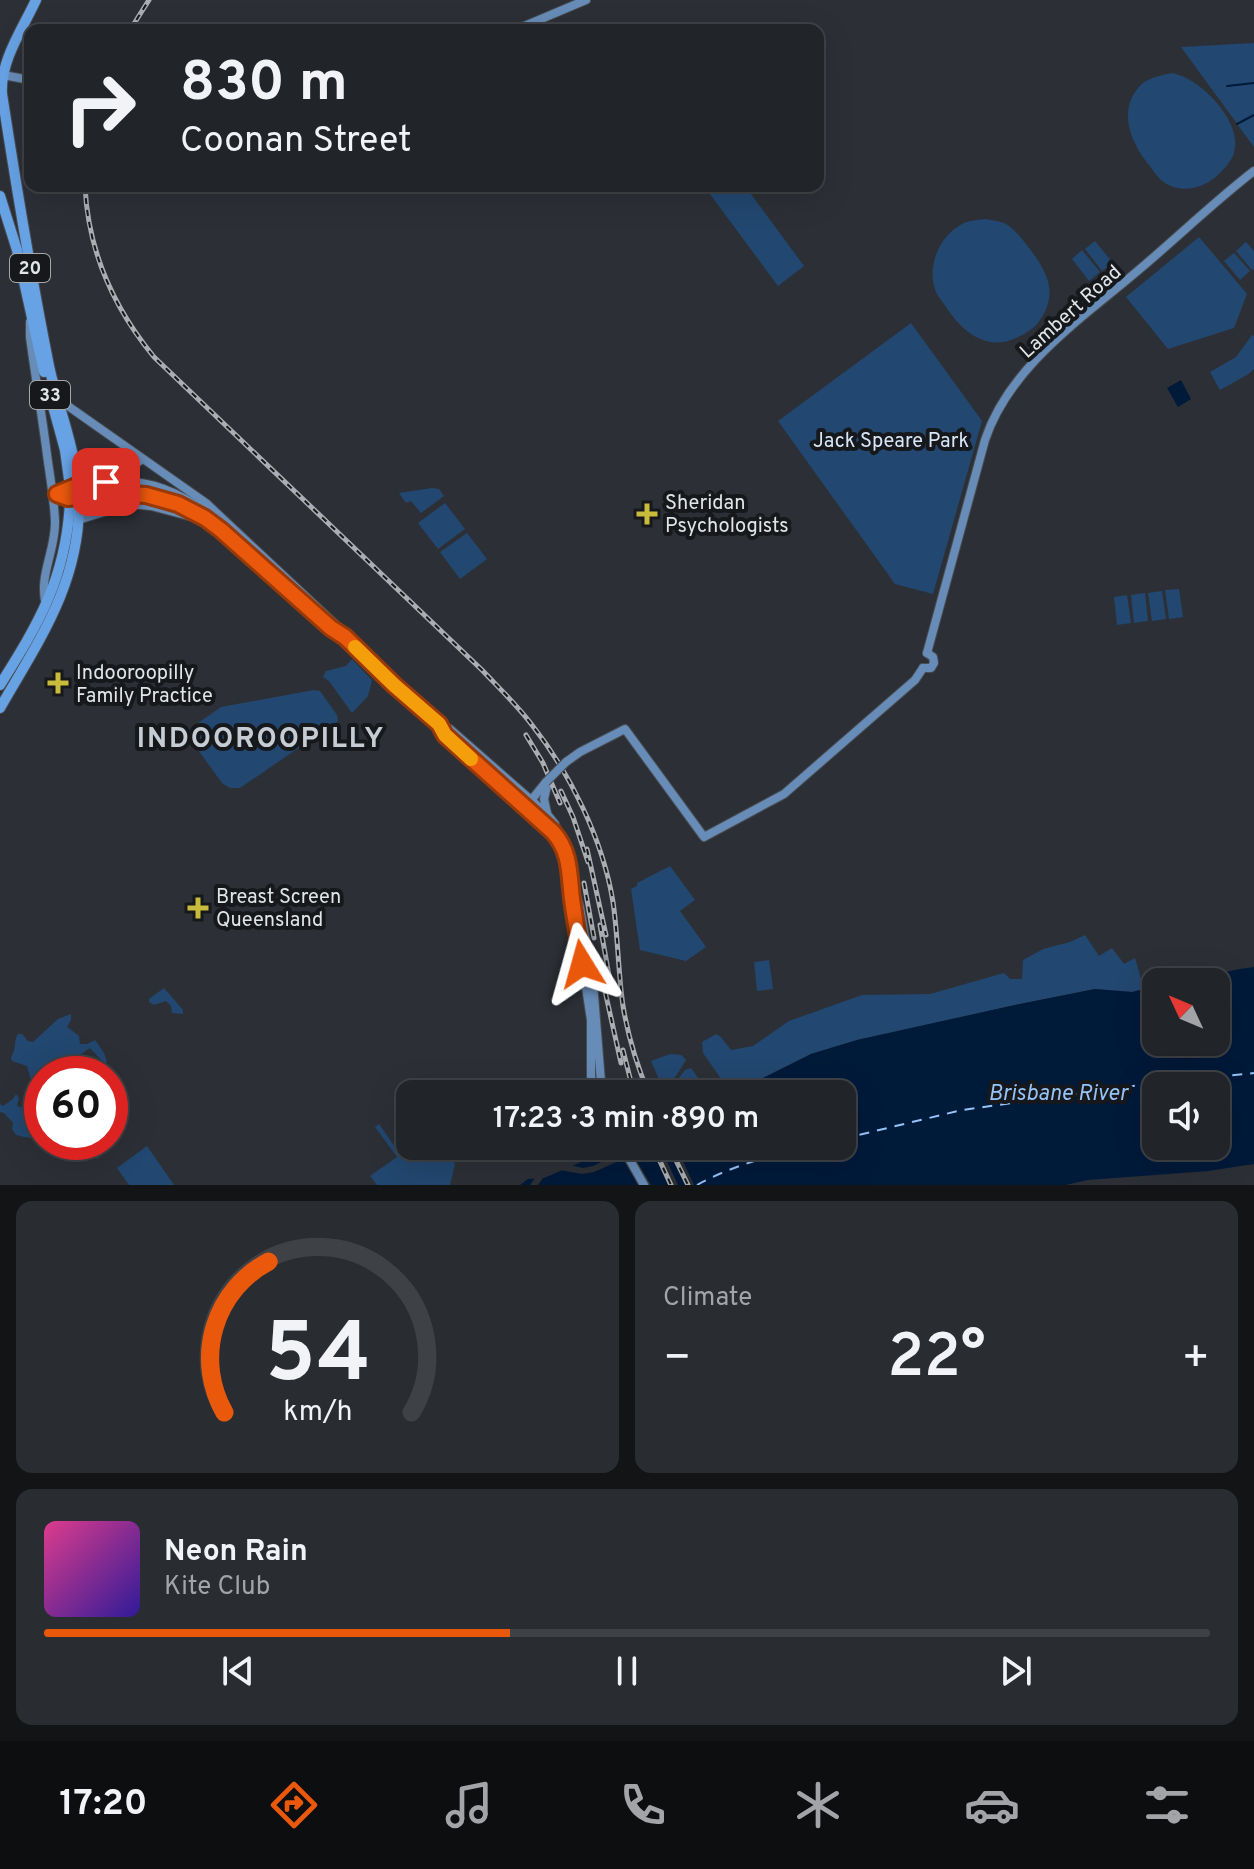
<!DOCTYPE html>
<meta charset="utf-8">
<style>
:root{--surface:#212428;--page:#292c30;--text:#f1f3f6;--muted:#a2a4a8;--line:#3e4145;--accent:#ea580c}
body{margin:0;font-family:Overpass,sans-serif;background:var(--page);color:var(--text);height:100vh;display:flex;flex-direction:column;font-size:30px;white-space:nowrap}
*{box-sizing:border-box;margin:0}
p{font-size:26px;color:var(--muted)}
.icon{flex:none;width:44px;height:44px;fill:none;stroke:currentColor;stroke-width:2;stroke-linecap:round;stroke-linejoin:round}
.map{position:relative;height:1185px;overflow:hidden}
.details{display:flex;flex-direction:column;gap:16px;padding:16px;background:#121416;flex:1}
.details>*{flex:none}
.banner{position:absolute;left:24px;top:24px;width:800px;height:168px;border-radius:16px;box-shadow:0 8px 32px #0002,0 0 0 2px var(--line);background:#212428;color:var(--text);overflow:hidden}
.needle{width:52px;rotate:314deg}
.fabs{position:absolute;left:1142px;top:968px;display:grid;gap:16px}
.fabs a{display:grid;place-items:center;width:88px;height:88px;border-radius:16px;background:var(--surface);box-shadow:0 8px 32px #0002,0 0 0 2px var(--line);font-size:40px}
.speed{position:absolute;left:24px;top:1056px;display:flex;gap:16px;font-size:40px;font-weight:700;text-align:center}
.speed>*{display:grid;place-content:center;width:104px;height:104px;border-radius:50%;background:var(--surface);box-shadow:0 8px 32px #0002,0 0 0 2px var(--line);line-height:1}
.speed .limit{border:12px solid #d22;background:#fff;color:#111}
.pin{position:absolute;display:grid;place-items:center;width:68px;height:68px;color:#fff;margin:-34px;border-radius:16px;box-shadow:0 4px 12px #0006}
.me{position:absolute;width:88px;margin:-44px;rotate:352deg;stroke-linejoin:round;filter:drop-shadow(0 0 6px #0008)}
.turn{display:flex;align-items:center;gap:28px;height:168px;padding:0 24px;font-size:36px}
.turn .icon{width:104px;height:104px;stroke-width:2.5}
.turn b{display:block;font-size:56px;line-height:68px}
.big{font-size:60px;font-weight:600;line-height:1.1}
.details .tile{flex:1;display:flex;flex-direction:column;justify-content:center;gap:12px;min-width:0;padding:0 28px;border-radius:16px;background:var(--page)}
.details .dial{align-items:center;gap:0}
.dial svg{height:208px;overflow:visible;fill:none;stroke:var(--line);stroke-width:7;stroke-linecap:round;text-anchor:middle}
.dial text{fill:var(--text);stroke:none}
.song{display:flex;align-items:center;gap:24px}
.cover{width:96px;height:96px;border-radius:12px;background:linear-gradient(135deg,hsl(330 70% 55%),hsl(250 70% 35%))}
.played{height:8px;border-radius:4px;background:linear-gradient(90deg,var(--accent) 40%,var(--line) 40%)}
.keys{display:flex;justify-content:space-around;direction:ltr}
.heat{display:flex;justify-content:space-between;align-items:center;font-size:44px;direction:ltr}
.details .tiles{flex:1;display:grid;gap:16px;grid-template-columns:1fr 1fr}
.tile:last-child{grid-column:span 2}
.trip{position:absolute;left:396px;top:1080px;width:460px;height:80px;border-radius:16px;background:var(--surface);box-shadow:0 8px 32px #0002,0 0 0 2px var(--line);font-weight:600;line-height:80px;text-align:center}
.dock{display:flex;height:128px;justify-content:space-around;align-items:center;background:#0d0e10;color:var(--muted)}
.dock .icon{width:56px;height:56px}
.dock .selected{color:var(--accent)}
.dock b{font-size:36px;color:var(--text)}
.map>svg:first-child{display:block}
.green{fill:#224770}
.water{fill:#001a3a;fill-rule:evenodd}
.pier{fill:#2c3036}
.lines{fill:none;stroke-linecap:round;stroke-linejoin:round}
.stream{stroke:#001a3a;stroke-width:2}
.ferry{stroke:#95c3f8;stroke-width:2;stroke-dasharray:10 8;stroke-linecap:butt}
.major-casing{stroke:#494d53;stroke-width:10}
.highway-casing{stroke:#494d53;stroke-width:12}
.major{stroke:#678cb7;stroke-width:8}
.highway{stroke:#67a2e5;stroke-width:10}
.rail-casing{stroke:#aaaeb2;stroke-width:5}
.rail{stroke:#16181b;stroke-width:2;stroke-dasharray:6;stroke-linecap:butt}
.major-bridge-casing{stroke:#494d53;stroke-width:10;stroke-linecap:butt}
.major-bridge{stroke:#678cb7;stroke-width:8}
.route-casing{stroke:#983908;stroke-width:20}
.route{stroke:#ea580c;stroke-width:14}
.slow{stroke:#f59e0b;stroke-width:14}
.poi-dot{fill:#c9bb3b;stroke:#16181b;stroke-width:3}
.labels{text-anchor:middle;stroke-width:8;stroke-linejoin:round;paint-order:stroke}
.shield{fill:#16181b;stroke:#a4a8aa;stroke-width:2}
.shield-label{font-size:18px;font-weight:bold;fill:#e1e5e8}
.street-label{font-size:20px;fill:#e1e5e8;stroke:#16181b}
.park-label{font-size:20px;fill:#d7e6f8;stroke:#16181b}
.poi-label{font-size:20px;fill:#e1e5e8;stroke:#16181b;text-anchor:start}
.water-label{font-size:22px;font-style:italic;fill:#95c3f8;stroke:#16181b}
.district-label{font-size:28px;font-weight:bold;letter-spacing:2px;fill:#c6ccd4;stroke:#16181b}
</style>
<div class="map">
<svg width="1254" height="1185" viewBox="0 0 1254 1185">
<rect width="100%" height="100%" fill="#2c3036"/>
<!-- green -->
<g class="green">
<polygon points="1254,43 1254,147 1181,47"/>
<path d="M1172 73C1200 78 1244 122 1234 153 1232 160 1225 168 1220 173 1204 189 1179 196 1160 179 1156 175 1153 170 1149 165 1130 142 1116 107 1143 83 1151 77 1163 75 1172 73Z"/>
<polygon points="704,186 745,186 804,266 778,286"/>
<path d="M986 219C991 220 999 221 1004 223 1012 227 1020 236 1026 244 1045 268 1060 291 1040 320 1035 328 1025 334 1016 338 986 352 962 331 946 307 943 302 938 297 936 292 926 267 939 236 962 224 969 220 978 220 986 219Z"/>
<polygon points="1199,237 1247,294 1234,328 1168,349 1126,297"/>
<polygon points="1095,241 1113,263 1102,271 1085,249"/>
<polygon points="1246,242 1254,251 1254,269 1252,270 1236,251"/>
<polygon points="1082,250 1100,272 1089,281 1072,259"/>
<polygon points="1234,253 1250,271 1240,280 1224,261"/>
<polygon points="911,323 982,421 933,594 895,584 778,421"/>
<polygon points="1252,335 1254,336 1254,369 1247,375 1220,390 1210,372 1236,357"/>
<polygon points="432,488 439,489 444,496 421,513 411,501 406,503 399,493"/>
<polygon points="445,503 465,529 438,549 418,523"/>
<polygon points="467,533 487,559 460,579 440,552"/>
<polygon points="1179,589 1183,617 1169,619 1165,590"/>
<polygon points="1162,591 1166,619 1152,621 1148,593"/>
<polygon points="1145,593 1148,621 1134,623 1131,595"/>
<polygon points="1127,595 1131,623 1117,625 1114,597"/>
<polygon points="352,659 372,680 368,696 352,713 329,681 323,677 326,671 346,666"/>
<polygon points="314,690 320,691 337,715 338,721 240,788 230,788 222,783 185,732 221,707"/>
<polygon points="670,866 695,900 680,911 706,947 686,961 640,950 631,889 637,886 637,883"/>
<polygon points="1085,935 1099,956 1112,948 1124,964 1135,958 1144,989 1132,992 1095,989 1015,1005 857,1040 811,1054 763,1078 726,1086 703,1053 702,1042 716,1034 721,1037 731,1050 753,1046 789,1021 862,995 930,994 1004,973 1010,979 1022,979 1023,960 1043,949 1070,942"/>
<polygon points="769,960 773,989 757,991 754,962"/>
<polygon points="164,988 183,1010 183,1014 172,1013 171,1006 166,1001 154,1005 149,1002 149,999"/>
<path d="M71 1014V1020L67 1027 79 1036 80 1044H87L95 1040 104 1053 107 1062 104 1063 90 1048 53 1074H42V1132C35 1141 25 1137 16 1135L12 1129 13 1123 4 1113 0 1112V1104L3 1106 13 1099 16 1094 19 1098 17 1106 23 1108 28 1103 26 1095 32 1084 27 1066 12 1061 11 1057C17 1049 13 1041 18 1034H22L28 1041 33 1042 58 1019Z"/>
<polygon points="670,1054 681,1055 686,1060 676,1076 663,1088 651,1061"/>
<polygon points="691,1068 706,1089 704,1094 667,1094 685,1070"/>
<polygon points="379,1124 400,1154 412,1146 441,1146 455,1164 450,1185 377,1185 370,1176 397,1157 375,1127"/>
<polygon points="64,1142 86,1144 86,1142 95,1142 103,1154 97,1159 62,1145"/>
<polygon points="147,1146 174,1185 129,1185 117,1168"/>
</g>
<!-- water -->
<g class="water">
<polygon points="1181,380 1191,399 1178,407 1167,388"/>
<path d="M1254 967V1164L1208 1171 1088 1180 1066 1185H520L528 1179 544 1178 618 1146H842V1094H715L726 1086 763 1078 811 1054 857 1040 1015 1005 1095 989 1132 992 1156 986V1042H1216V982H1173L1197 980C1212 974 1237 969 1254 967ZM1156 1086H1216V1146H1156Z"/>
</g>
<!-- pier -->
<g class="pier">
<polygon points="616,1146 628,1146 630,1148 635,1146 660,1146 678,1185 668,1185 650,1146 633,1155 651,1185 638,1185 623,1159 594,1172 582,1174 560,1170 553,1171 545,1175 538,1185 530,1185 538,1174 566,1164 583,1168 593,1166 619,1153"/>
<polygon points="666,1146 676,1146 694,1185 685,1185"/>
</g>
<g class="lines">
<!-- stream -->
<g class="stream">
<polyline points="1227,86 1254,83"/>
<polyline points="1237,124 1254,115"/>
</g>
<!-- ferry -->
<g class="ferry">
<polyline points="842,1139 962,1110 1148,1084 1254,1073"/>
<path d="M697 1185C731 1166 772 1155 810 1146"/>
</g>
<defs>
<g id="major">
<polyline points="515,30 586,0"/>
<polyline points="3,75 30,80"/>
<path d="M30 322V337C35 374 41 410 46 447 49 472 54 496 55 521 56 550 38 576 46 605"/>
<polyline points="58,399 206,503 335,624 345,637 394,685 439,724 450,729 547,814 555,824 567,857 572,883 572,896 591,1020 591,1076 593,1094"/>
<path d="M114 482C118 470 133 468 142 459"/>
<path d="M96 484C145 475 184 492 220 524"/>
<path d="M97 495C143 488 184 503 221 530L331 628 341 635"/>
<polyline points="78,520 130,504 151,506 200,519"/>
<path d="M927 653 985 440C1010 365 1084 317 1141 268 1179 236 1215 201 1254 171"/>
<polyline points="923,668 931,668 934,663 933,657 927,653"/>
<polyline points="440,726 445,735 558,837"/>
<polyline points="566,762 580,752 625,729 704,837 784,794 915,680 923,668"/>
<polyline points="529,803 546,782"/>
<polyline points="547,813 544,799 547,786"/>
<polyline points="574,888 580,908 593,983 602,1094"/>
<polyline points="622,1146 644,1185"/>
</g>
<g id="highway">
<path d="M36 0C22 30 0 61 2 94 16 185 31 276 49 366 57 404 72 438 77 478"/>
<polyline points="0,196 17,250 44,372"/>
<polyline points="51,399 65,450 69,479"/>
<path d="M0 685C39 623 66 578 70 502"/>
<path d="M0 708C39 640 80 583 79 501"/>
</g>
</defs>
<!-- major casing -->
<use href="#major" class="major-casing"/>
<!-- highway casing -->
<use href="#highway" class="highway-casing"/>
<!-- major -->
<use href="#major" class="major"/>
<!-- highway -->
<use href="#highway" class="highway"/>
<defs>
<g id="rail">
<polyline points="130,30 149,0"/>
<path d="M85 186C88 251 113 307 154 357L482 670C499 688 517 705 532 725 570 773 603 840 613 902 618 936 618 971 623 1006 628 1036 637 1066 649 1094"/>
<polyline points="526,735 543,763 560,803"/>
<polyline points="561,791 573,817 588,862"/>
<polyline points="587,849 606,935"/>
<polyline points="584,883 594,938"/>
<polyline points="600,925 612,992"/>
<polyline points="603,982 621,1063"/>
<polyline points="623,1050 634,1094"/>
<polyline points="653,1146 671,1185"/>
<polyline points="669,1146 688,1185"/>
</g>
</defs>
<!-- rail casing -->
<use href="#rail" class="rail-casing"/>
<!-- rail -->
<use href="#rail" class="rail"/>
<defs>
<g id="major-bridge">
<polyline points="60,493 74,487 96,484"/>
<polyline points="60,497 68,498 97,495"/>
<polyline points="546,782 566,762"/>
</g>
</defs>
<!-- major-bridge casing -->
<use href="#major-bridge" class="major-bridge-casing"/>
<!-- major-bridge -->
<use href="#major-bridge" class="major-bridge"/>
</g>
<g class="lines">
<defs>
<path id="route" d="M106 482 74 487 57 494 68 498 108 493 146 495 178 504 205 518 221 530 331 628 345 637 394 685 439 724 445 735 553 832C571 852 569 875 572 899 575 921 579 942 582 964"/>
</defs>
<!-- route casing -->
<use href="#route" class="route-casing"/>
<!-- route -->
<use href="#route" class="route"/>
<!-- slow -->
<polyline class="slow" points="355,647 394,685 439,724 445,735 471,759"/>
</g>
<!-- markers -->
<g class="poi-dot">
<path d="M643 502h8v8h8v8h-8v8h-8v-8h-8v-8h8z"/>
<path d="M54 671h8v8h8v8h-8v8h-8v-8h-8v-8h8z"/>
<path d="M194 896h8v8h8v8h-8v8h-8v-8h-8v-8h8z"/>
</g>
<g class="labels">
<!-- shield labels -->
<g class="shield">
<rect x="10" y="254" width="40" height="28" rx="6"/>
<rect x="30" y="381" width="40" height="28" rx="6"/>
</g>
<g class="shield-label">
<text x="30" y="274">20</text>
<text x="50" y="401">33</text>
</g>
<!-- street labels -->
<g class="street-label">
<text transform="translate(1070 311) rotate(-42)" y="7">Lambert Road</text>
</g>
<!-- park labels -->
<g class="park-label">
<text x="891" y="447">Jack Speare Park</text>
</g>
<!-- poi labels -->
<g class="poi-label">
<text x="665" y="509">Sheridan<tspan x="665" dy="23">Psychologists</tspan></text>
<text x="76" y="679">Indooroopilly<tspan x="76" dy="23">Family Practice</tspan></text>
<text x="216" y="903">Breast Screen<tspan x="216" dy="23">Queensland</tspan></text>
</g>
<!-- water labels -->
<g class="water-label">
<text x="1058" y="1100">Brisbane River</text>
</g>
<!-- district labels -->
<g class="district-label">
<text x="261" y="747">INDOOROOPILLY</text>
</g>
</g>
</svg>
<div class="fabs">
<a><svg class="needle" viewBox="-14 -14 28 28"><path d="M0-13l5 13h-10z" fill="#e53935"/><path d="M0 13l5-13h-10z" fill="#a2a4a8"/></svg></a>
<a><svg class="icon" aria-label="sound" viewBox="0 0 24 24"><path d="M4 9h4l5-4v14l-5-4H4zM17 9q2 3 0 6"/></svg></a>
</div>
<div class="speed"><div class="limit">60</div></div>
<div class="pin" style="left:106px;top:482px;background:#d93025"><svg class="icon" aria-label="arrive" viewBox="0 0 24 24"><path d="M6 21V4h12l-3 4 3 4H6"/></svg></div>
<svg class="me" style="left:582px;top:964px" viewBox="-20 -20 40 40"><path d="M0-17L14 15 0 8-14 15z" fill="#ea580c" stroke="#fff" stroke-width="4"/></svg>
<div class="trip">17:23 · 3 min · 890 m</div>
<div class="banner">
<div class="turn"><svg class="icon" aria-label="right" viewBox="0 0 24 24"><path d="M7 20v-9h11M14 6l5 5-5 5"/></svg><div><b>830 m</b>Coonan Street</div></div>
</div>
</div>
<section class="details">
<div class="tiles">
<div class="tile dial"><svg viewBox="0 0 100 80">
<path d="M14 69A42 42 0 1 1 86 69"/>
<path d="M14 69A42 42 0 0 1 31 11" stroke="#ea580c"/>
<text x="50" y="56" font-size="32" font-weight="700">54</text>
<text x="50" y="72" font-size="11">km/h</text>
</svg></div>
<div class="tile"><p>Climate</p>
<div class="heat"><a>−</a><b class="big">22°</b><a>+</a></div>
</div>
<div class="tile">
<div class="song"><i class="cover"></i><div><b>Neon Rain</b><p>Kite Club</p></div></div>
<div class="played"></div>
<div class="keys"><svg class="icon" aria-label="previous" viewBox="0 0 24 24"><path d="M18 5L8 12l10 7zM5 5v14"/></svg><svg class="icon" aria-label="pause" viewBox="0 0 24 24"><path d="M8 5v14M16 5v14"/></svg><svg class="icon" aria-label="next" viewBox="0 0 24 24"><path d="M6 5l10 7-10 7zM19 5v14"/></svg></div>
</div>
</div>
</section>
<nav class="dock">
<b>17:20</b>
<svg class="icon selected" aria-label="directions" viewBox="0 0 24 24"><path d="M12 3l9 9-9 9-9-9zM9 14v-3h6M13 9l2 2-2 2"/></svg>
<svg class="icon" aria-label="music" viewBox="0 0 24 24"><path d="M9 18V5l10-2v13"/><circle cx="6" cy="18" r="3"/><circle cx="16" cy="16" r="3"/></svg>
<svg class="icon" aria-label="phone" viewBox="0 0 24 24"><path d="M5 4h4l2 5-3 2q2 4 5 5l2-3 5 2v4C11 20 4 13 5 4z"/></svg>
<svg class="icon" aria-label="climate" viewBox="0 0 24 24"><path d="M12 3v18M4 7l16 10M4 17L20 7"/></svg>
<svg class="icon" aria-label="car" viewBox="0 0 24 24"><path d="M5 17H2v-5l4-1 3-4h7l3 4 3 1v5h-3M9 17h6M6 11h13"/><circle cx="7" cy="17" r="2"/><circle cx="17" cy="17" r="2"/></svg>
<svg class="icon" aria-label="filters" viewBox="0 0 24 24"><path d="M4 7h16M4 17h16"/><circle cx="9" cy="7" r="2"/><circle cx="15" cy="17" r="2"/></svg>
</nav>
